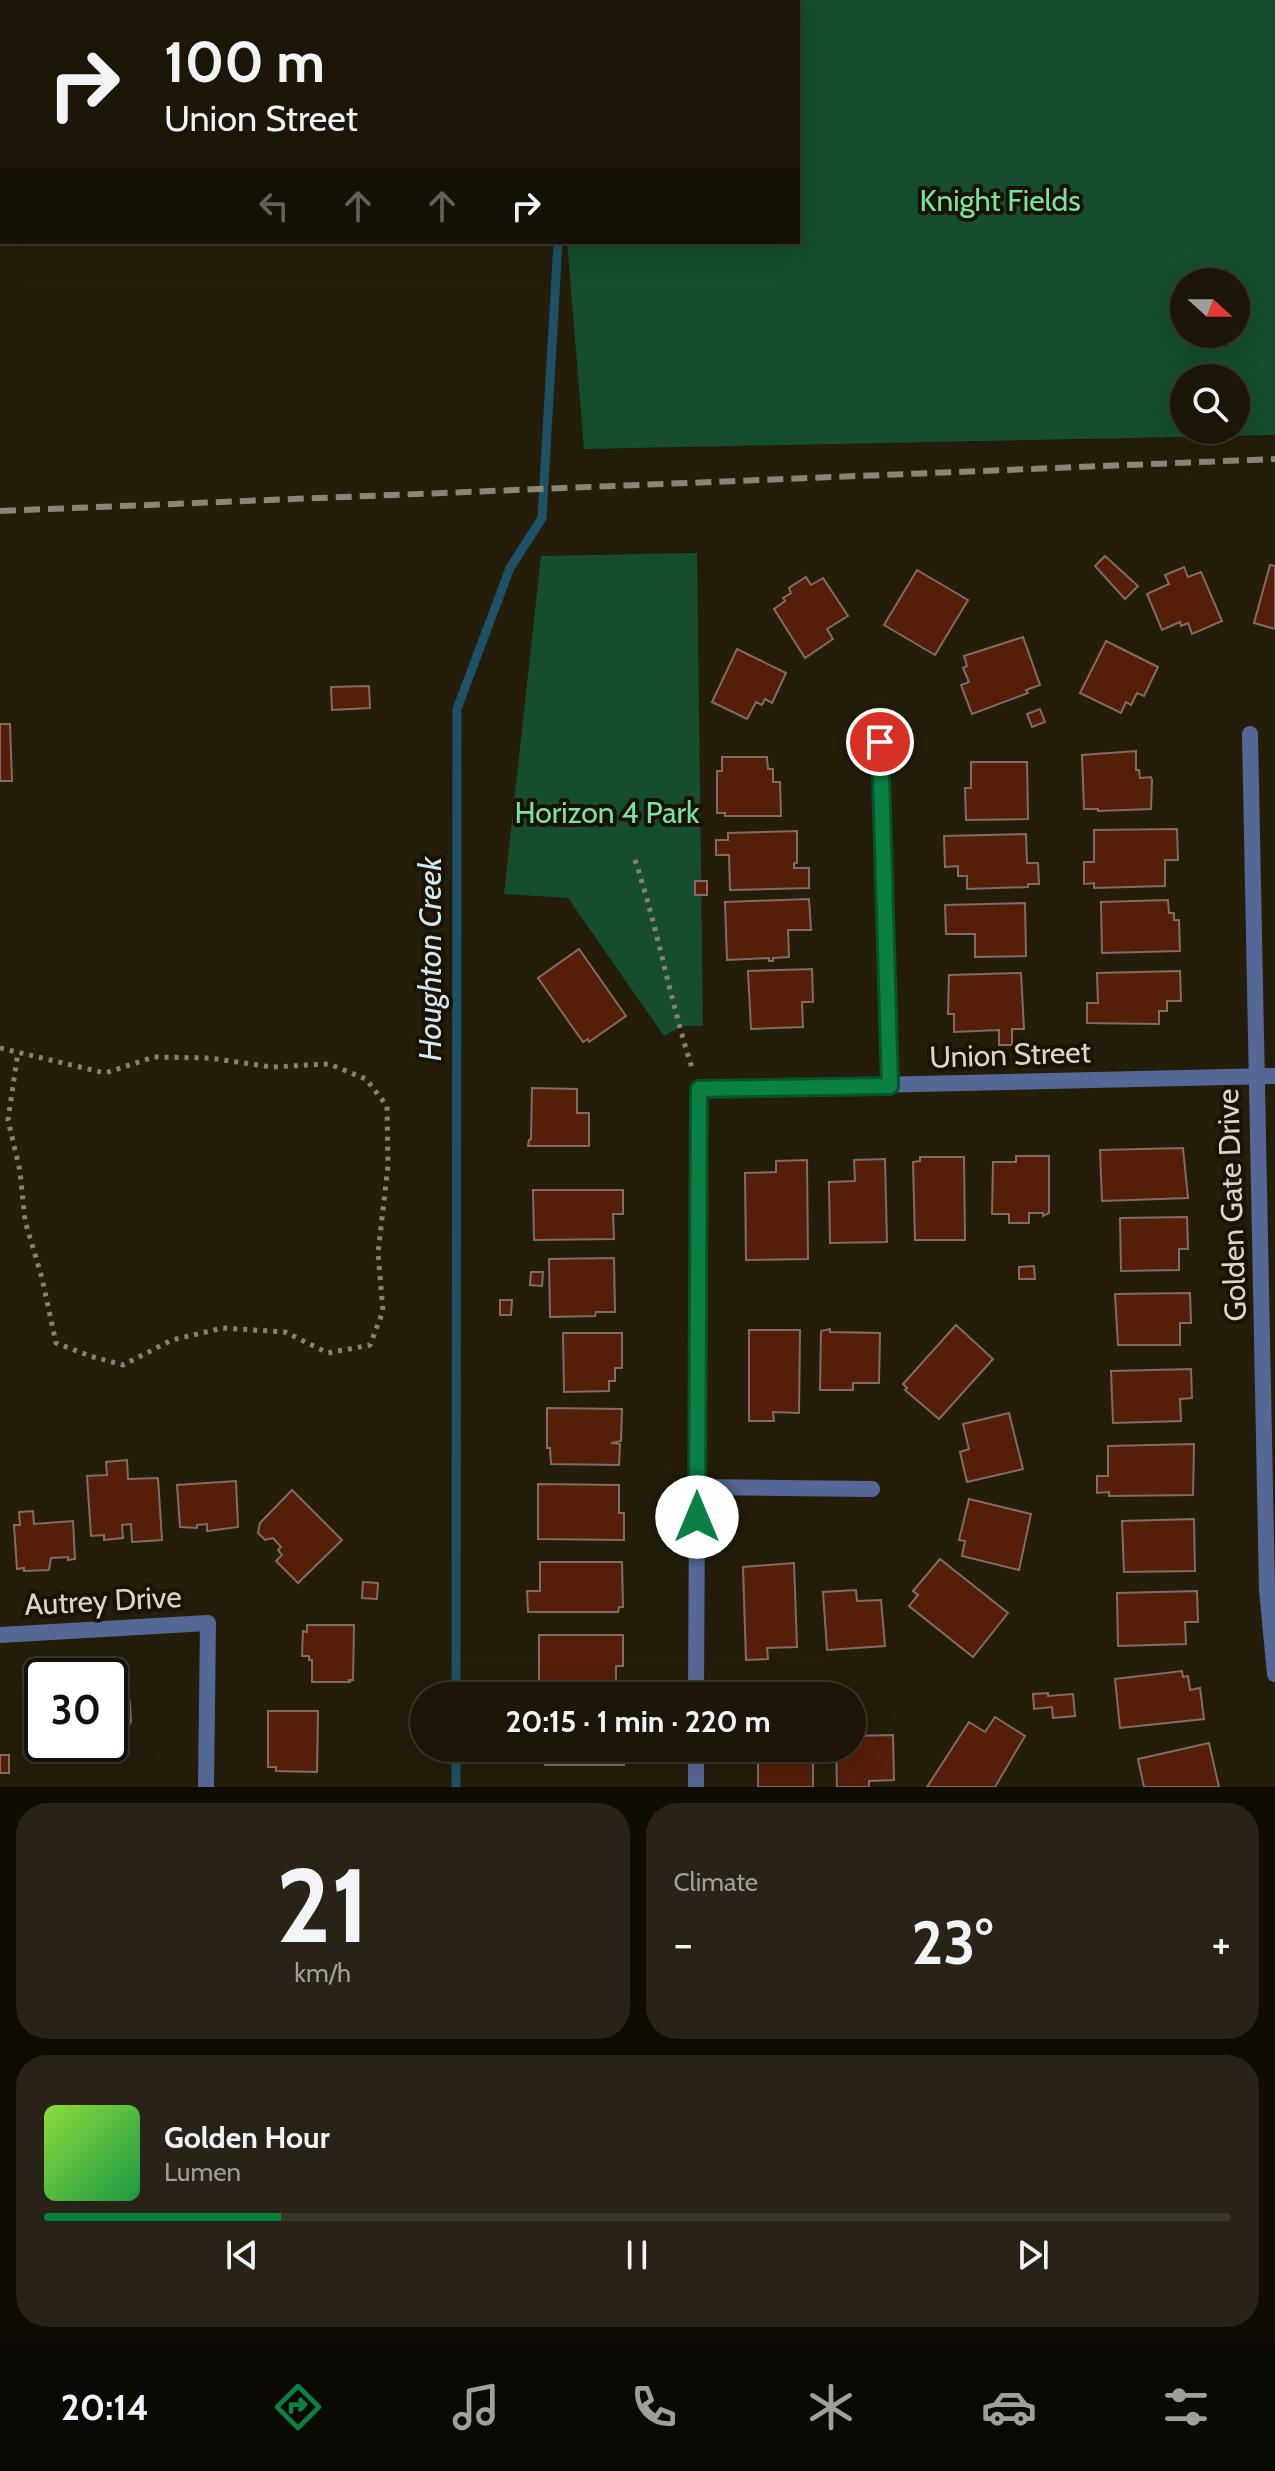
<!DOCTYPE html>
<meta charset="utf-8">
<style>
:root{--surface:#1b1608;--page:#282316;--text:#f1f3f6;--muted:#a09f9c;--line:#393529;--accent:#0b8043}
body{margin:0;font-family:Cabin,sans-serif;background:var(--page);color:var(--text);height:100vh;display:flex;flex-direction:column;font-size:30px;white-space:nowrap}
*{box-sizing:border-box;margin:0}
p{font-size:26px;color:var(--muted)}
.icon{flex:none;width:44px;height:44px;fill:none;stroke:currentColor;stroke-width:2;stroke-linecap:round;stroke-linejoin:round}
.map{position:relative;height:1787px;overflow:hidden}
.drawer{display:flex;flex-direction:column;gap:16px;padding:16px;background:#0f0c04;flex:1}
.drawer>*{flex:none}
.banner{position:absolute;left:0px;top:0px;width:800px;height:244px;box-shadow:0 8px 32px #0002,0 0 0 2px var(--line);background:#1b1608;color:var(--text);overflow:hidden}
.needle{width:52px;rotate:111deg}
.controls{position:absolute;left:1170px;top:268px;display:grid;gap:16px}
.controls a{display:grid;place-items:center;width:80px;height:80px;border-radius:50%;background:var(--surface);box-shadow:0 8px 32px #0002,0 0 0 2px var(--line);font-size:40px}
.speed{position:absolute;left:24px;top:1658px;display:flex;gap:16px;font-size:40px;font-weight:700;text-align:center}
.speed>*{display:grid;place-content:center;width:104px;height:104px;border-radius:50%;background:var(--surface);box-shadow:0 8px 32px #0002,0 0 0 2px var(--line);line-height:1}
.speed .limit{border:4px solid #111;border-radius:12px;background:#fff;color:#111}
.pin{position:absolute;display:grid;place-items:center;width:68px;height:68px;color:#fff;margin:-34px;border:4px solid #fff;border-radius:50%;box-shadow:0 2px 8px #0007}
.me{position:absolute;width:88px;margin:-44px;rotate:0deg;stroke-linejoin:round;filter:drop-shadow(0 0 6px #0008)}
.turn{display:flex;align-items:center;gap:28px;height:168px;padding:0 32px;font-size:36px}
.turn .icon{width:104px;height:104px;stroke-width:2.5}
.turn b{display:block;font-size:56px;line-height:68px}
.lanes{display:flex;align-items:center;height:76px;padding:0 32px;background:#0003;justify-content:center;gap:40px;direction:ltr}
.lanes .off{opacity:.35}
.big{font-size:60px;font-weight:800;line-height:1.1}
.drawer .card{flex:1;display:flex;flex-direction:column;justify-content:center;gap:12px;min-width:0;padding:0 28px;border-radius:32px;background:var(--page)}
.drawer .dial{align-items:center;gap:0}
.dial b{font-size:104px;line-height:1}
.song{display:flex;align-items:center;gap:24px}
.cover{width:96px;height:96px;border-radius:12px;background:linear-gradient(135deg,hsl(90 70% 55%),hsl(140 70% 35%))}
.played{height:8px;border-radius:4px;background:linear-gradient(90deg,var(--accent) 20%,var(--line) 20%)}
.keys{display:flex;justify-content:space-around;direction:ltr}
.heat{display:flex;justify-content:space-between;align-items:center;font-size:44px;direction:ltr}
.drawer .tiles{flex:1;display:grid;gap:16px;grid-template-columns:1fr 1fr}
.card:last-child{grid-column:span 2}
.trip{position:absolute;left:410px;top:1682px;width:456px;height:80px;border-radius:40px;background:var(--surface);box-shadow:0 8px 32px #0002,0 0 0 2px var(--line);font-weight:800;line-height:80px;text-align:center}
.tab-bar{display:flex;height:128px;justify-content:space-around;align-items:center;background:#0b0903;color:var(--muted)}
.tab-bar .icon{width:56px;height:56px}
.tab-bar .on{color:var(--accent)}
.tab-bar b{font-size:36px;color:var(--text)}
.map>svg:first-child{display:block}
.green{fill:#154d2e;fill-rule:evenodd}
.lines{fill:none;stroke-linecap:round;stroke-linejoin:round}
.stream{stroke:#1e5166;stroke-width:9}
.building{fill:#541e09;stroke:#836b63;stroke-width:2}
.path{stroke:#878172;stroke-width:5;stroke-dasharray:4 6;stroke-linecap:butt}
.minor{stroke:#556794;stroke-width:16}
.rail{stroke:#8b8576;stroke-width:6;stroke-dasharray:16 8;stroke-linecap:butt}
.route-casing{stroke:#07532c;stroke-width:20}
.route{stroke:#0b8043;stroke-width:14}
.labels{text-anchor:middle;stroke-width:8;stroke-linejoin:round;paint-order:stroke}
.park-label{font-size:30px;fill:#79e3a1;stroke:#1a1303}
.street-label{font-size:30px;fill:#dad6ca;stroke:#1a1303}
.water-label{font-size:32px;font-style:italic;fill:#d2e8f2;stroke:#1a1303}
</style>
<div class="map">
<svg width="1275" height="1787" viewBox="0 0 1275 1787">
<rect width="100%" height="100%" fill="#241d0a"/>
<!-- green -->
<g class="green">
<path d="M548 0H1275V435L584 449 567 242H798V2ZM1184 282H1236V334H1184ZM1184 378H1236V430H1184Z"/>
<polygon points="697,553 703,1026 682,1026 664,1036 568,898 504,894 541,556"/>
</g>
<g class="lines">
<!-- stream -->
<g class="stream">
<polyline points="572,2 572,0"/>
<polyline points="456,1696 457,709 510,568 542,518 558,242"/>
<polyline points="456,1787 456,1748"/>
</g>
</g>
<!-- building -->
<g class="building">
<polygon points="1105,556 1138,586 1125,599 1095,566"/>
<polygon points="1270,565 1275,566 1275,629 1254,623"/>
<polygon points="1184,567 1188,577 1201,572 1222,621 1192,634 1188,623 1181,626 1180,622 1162,630 1147,594 1169,584 1165,575"/>
<polygon points="917,570 968,600 935,655 884,625"/>
<polygon points="806,577 811,585 823,578 848,616 827,629 833,639 805,658 774,609 785,601 783,598 791,593 789,588"/>
<polygon points="1023,637 1040,685 1026,690 1028,693 972,714 961,685 969,682 963,668 967,666 964,656"/>
<polygon points="1106,641 1158,667 1144,696 1137,693 1131,705 1126,702 1121,713 1080,693"/>
<polygon points="737,649 786,673 772,703 765,699 762,705 756,702 747,719 712,702"/>
<polygon points="369,686 370,708 332,710 331,687"/>
<polygon points="1040,709 1045,722 1032,727 1027,714"/>
<polygon points="0,724 10,724 12,781 0,781"/>
<polygon points="1136,751 1136,770 1139,770 1140,778 1151,777 1152,780 1151,809 1098,811 1098,809 1084,809 1082,755"/>
<polygon points="722,757 767,757 768,769 773,769 773,782 780,782 781,816 725,816 725,813 717,813 717,771 722,771"/>
<polygon points="971,762 1027,762 1028,819 966,820 965,788 971,788"/>
<polygon points="1177,829 1178,860 1165,860 1165,886 1094,888 1094,883 1084,884 1084,862 1094,862 1094,830"/>
<polygon points="797,831 797,863 794,863 794,868 809,868 809,888 730,890 729,855 716,855 716,840 728,840 728,833"/>
<polygon points="1026,834 1027,863 1038,863 1039,884 1028,884 1028,887 967,889 967,876 958,876 958,866 945,867 944,836"/>
<rect x="695" y="881" width="12" height="14"/>
<polygon points="809,899 811,930 788,930 789,957 773,958 773,961 769,961 769,958 727,960 725,902"/>
<polygon points="1168,900 1169,913 1174,913 1174,920 1179,920 1180,951 1102,953 1101,902"/>
<polygon points="1025,903 1026,956 975,957 975,934 946,934 945,905"/>
<polygon points="579,949 626,1016 589,1042 588,1039 583,1042 538,978"/>
<polygon points="812,969 813,1002 802,1002 803,1027 751,1029 748,971"/>
<polygon points="1180,971 1181,1001 1167,1001 1167,1011 1159,1011 1159,1024 1087,1023 1087,1003 1098,1003 1097,973"/>
<polygon points="1021,973 1024,1029 1012,1029 1012,1045 999,1045 999,1030 954,1032 954,1014 948,1014 949,975"/>
<polygon points="532,1088 577,1089 577,1113 589,1113 589,1146 528,1146 529,1140 531,1139"/>
<polygon points="1183,1148 1188,1198 1102,1201 1100,1150"/>
<polygon points="1016,1156 1049,1156 1049,1213 1043,1216 1043,1213 1029,1213 1029,1223 1009,1223 1009,1214 992,1214 993,1162 1016,1162"/>
<polygon points="920,1157 964,1157 965,1240 915,1240 913,1162 920,1161"/>
<polygon points="885,1159 887,1242 830,1243 829,1182 855,1181 854,1160"/>
<polygon points="807,1160 808,1259 746,1260 745,1173 776,1172 776,1161"/>
<polygon points="533,1190 623,1190 623,1214 613,1214 614,1239 534,1240"/>
<polygon points="1187,1217 1188,1249 1179,1249 1179,1270 1121,1271 1120,1218"/>
<polygon points="614,1258 615,1312 596,1312 595,1316 550,1317 549,1259"/>
<polygon points="1034,1266 1035,1279 1019,1279 1019,1267"/>
<polygon points="531,1272 543,1272 542,1286 530,1285"/>
<polygon points="1190,1293 1191,1323 1180,1323 1180,1345 1118,1345 1115,1294"/>
<polygon points="500,1300 512,1300 511,1315 500,1315"/>
<polygon points="956,1325 993,1359 939,1419 905,1390 907,1388 903,1384"/>
<polygon points="830,1329 830,1332 880,1333 879,1383 853,1383 853,1390 820,1390 821,1331"/>
<polygon points="749,1330 800,1330 799,1413 773,1412 774,1421 749,1421"/>
<polygon points="563,1333 622,1333 622,1368 615,1368 615,1381 609,1381 609,1391 564,1392"/>
<polygon points="1191,1369 1192,1398 1180,1399 1181,1421 1113,1423 1111,1371"/>
<polygon points="547,1408 622,1409 621,1441 611,1443 620,1444 619,1465 551,1464 550,1448 547,1448"/>
<polygon points="1009,1413 1023,1469 967,1482 960,1452 969,1449 963,1424"/>
<polygon points="1194,1444 1193,1495 1109,1496 1109,1492 1097,1493 1097,1476 1108,1476 1108,1446"/>
<polygon points="127,1460 128,1479 158,1478 162,1540 132,1542 131,1524 122,1525 123,1538 104,1540 104,1535 91,1536 87,1476 107,1475 106,1462"/>
<polygon points="236,1481 238,1527 207,1531 207,1524 197,1525 197,1528 180,1527 177,1485"/>
<polygon points="538,1484 619,1485 619,1513 624,1513 624,1540 538,1539"/>
<polygon points="292,1490 342,1540 298,1583 276,1561 282,1555 278,1550 281,1547 273,1538 265,1540 258,1533 260,1523"/>
<polygon points="969,1499 1031,1514 1019,1570 962,1556 965,1541 959,1540"/>
<polygon points="33,1511 34,1524 73,1521 75,1559 68,1560 68,1557 51,1558 49,1570 24,1571 24,1568 17,1569 14,1525 20,1525 19,1512"/>
<polygon points="1194,1519 1195,1571 1124,1572 1122,1521"/>
<polygon points="940,1559 1008,1613 973,1657 909,1606 918,1595 913,1591"/>
<polygon points="540,1562 622,1562 623,1607 619,1607 618,1612 528,1612 527,1591 540,1591"/>
<polygon points="794,1563 797,1647 767,1648 768,1659 746,1660 743,1567"/>
<polygon points="363,1582 378,1583 377,1599 362,1598"/>
<polygon points="856,1590 857,1601 881,1600 885,1646 827,1650 823,1592"/>
<polygon points="1197,1591 1198,1622 1185,1622 1186,1644 1118,1646 1117,1593"/>
<polygon points="307,1625 354,1625 353,1680 349,1680 350,1682 312,1682 312,1660 309,1660 309,1656 302,1656 303,1631 307,1632"/>
<polygon points="539,1635 623,1635 623,1666 616,1666 616,1689 539,1689"/>
<polygon points="1182,1671 1183,1677 1188,1676 1190,1690 1200,1688 1204,1719 1120,1728 1115,1679"/>
<polygon points="1048,1693 1048,1696 1073,1694 1075,1716 1053,1718 1052,1707 1034,1709 1033,1694"/>
<polygon points="110,1697 129,1698 130,1703 131,1721 127,1730 124,1729 123,1752 86,1751 84,1744 110,1744"/>
<polygon points="268,1711 318,1711 317,1772 276,1771 276,1767 268,1767"/>
<polygon points="995,1717 1025,1736 995,1787 927,1787 969,1722 985,1732"/>
<polygon points="893,1735 894,1780 869,1781 869,1787 837,1787 836,1748 852,1748 852,1736"/>
<polygon points="1209,1743 1219,1787 1144,1787 1138,1759"/>
<rect x="545" y="1748" width="79" height="17"/>
<rect x="758" y="1748" width="55" height="39"/>
<rect x="0" y="1755" width="9" height="18"/>
</g>
<g class="lines">
<!-- path -->
<g class="path">
<path d="M635 860C658 929 670 1001 693 1071"/>
<polyline points="0,1048 105,1073 154,1057 209,1058 272,1067 329,1064 366,1079 387,1106 388,1166 378,1253 383,1311 370,1345 328,1353 285,1332 223,1328 172,1340 123,1365 90,1356 56,1343 42,1278 25,1221 20,1171 8,1120 18,1052"/>
</g>
<!-- minor -->
<g class="minor">
<polyline points="1250,734 1267,1590 1275,1674"/>
<polyline points="880,742 890,1086"/>
<polyline points="697,1487 872,1489"/>
<polyline points="0,1635 208,1623 206,1787"/>
<polyline points="696,1696 699,1089 1275,1076"/>
<polyline points="696,1787 696,1748"/>
</g>
<!-- rail -->
<polyline class="rail" points="0,511 1275,459"/>
</g>
<g class="lines">
<defs>
<polyline id="route" points="697,1517 699,1089 890,1086 880,742"/>
</defs>
<!-- route casing -->
<use href="#route" class="route-casing"/>
<!-- route -->
<use href="#route" class="route"/>
</g>
<g class="labels">
<!-- park labels -->
<g class="park-label">
<text x="1000" y="211">Knight Fields</text>
<text x="607" y="823">Horizon 4 Park</text>
</g>
<!-- street labels -->
<g class="street-label">
<text transform="translate(1010 1055) rotate(-2)" y="10">Union Street</text>
<text transform="translate(1232 1205) rotate(-92)" y="10">Golden Gate Drive</text>
<text transform="translate(103 1601) rotate(-3)" y="10">Autrey Drive</text>
</g>
<!-- water labels -->
<g class="water-label">
<text transform="translate(430 959) rotate(-90)" y="11">Houghton Creek</text>
</g>
</g>
</svg>
<div class="controls">
<a><svg class="needle" viewBox="-14 -14 28 28"><path d="M0-13l5 13h-10z" fill="#e53935"/><path d="M0 13l5-13h-10z" fill="#a09f9c"/></svg></a>
<a><svg class="icon" aria-label="search" viewBox="0 0 24 24"><circle cx="10" cy="10" r="6"/><path d="M15 15l6 6"/></svg></a>
</div>
<div class="speed"><div class="limit">30</div></div>
<div class="pin" style="left:880px;top:742px;background:#d93025"><svg class="icon" aria-label="arrive" viewBox="0 0 24 24"><path d="M6 21V4h12l-3 4 3 4H6"/></svg></div>
<svg class="me" style="left:697px;top:1517px" viewBox="-20 -20 40 40"><circle r="19" fill="#fff"/><path d="M0-13L10 11 0 6-10 11z" fill="#0b8043"/></svg>
<div class="trip">20:15 · 1 min · 220 m</div>
<div class="banner">
<div class="turn"><svg class="icon" aria-label="right" viewBox="0 0 24 24"><path d="M7 20v-9h11M14 6l5 5-5 5"/></svg><div><b>100 m</b>Union Street</div></div>
<div class="lanes"><svg class="icon off" aria-label="left" viewBox="0 0 24 24"><path d="M17 20v-9H6M10 6l-5 5 5 5"/></svg><svg class="icon off" aria-label="ahead" viewBox="0 0 24 24"><path d="M12 20V5M6 11l6-6 6 6"/></svg><svg class="icon off" aria-label="ahead" viewBox="0 0 24 24"><path d="M12 20V5M6 11l6-6 6 6"/></svg><svg class="icon" aria-label="right" viewBox="0 0 24 24"><path d="M7 20v-9h11M14 6l5 5-5 5"/></svg></div>
</div>
</div>
<section class="drawer">
<div class="tiles">
<div class="card dial"><b>21</b><p>km/h</p></div>
<div class="card"><p>Climate</p>
<div class="heat"><a>−</a><b class="big">23°</b><a>+</a></div>
</div>
<div class="card">
<div class="song"><i class="cover"></i><div><b>Golden Hour</b><p>Lumen</p></div></div>
<div class="played"></div>
<div class="keys"><svg class="icon" aria-label="previous" viewBox="0 0 24 24"><path d="M18 5L8 12l10 7zM5 5v14"/></svg><svg class="icon" aria-label="pause" viewBox="0 0 24 24"><path d="M8 5v14M16 5v14"/></svg><svg class="icon" aria-label="next" viewBox="0 0 24 24"><path d="M6 5l10 7-10 7zM19 5v14"/></svg></div>
</div>
</div>
</section>
<nav class="tab-bar">
<b>20:14</b>
<svg class="icon on" aria-label="directions" viewBox="0 0 24 24"><path d="M12 3l9 9-9 9-9-9zM9 14v-3h6M13 9l2 2-2 2"/></svg>
<svg class="icon" aria-label="music" viewBox="0 0 24 24"><path d="M9 18V5l10-2v13"/><circle cx="6" cy="18" r="3"/><circle cx="16" cy="16" r="3"/></svg>
<svg class="icon" aria-label="phone" viewBox="0 0 24 24"><path d="M5 4h4l2 5-3 2q2 4 5 5l2-3 5 2v4C11 20 4 13 5 4z"/></svg>
<svg class="icon" aria-label="climate" viewBox="0 0 24 24"><path d="M12 3v18M4 7l16 10M4 17L20 7"/></svg>
<svg class="icon" aria-label="car" viewBox="0 0 24 24"><path d="M5 17H2v-5l4-1 3-4h7l3 4 3 1v5h-3M9 17h6M6 11h13"/><circle cx="7" cy="17" r="2"/><circle cx="17" cy="17" r="2"/></svg>
<svg class="icon" aria-label="filters" viewBox="0 0 24 24"><path d="M4 7h16M4 17h16"/><circle cx="9" cy="7" r="2"/><circle cx="15" cy="17" r="2"/></svg>
</nav>
